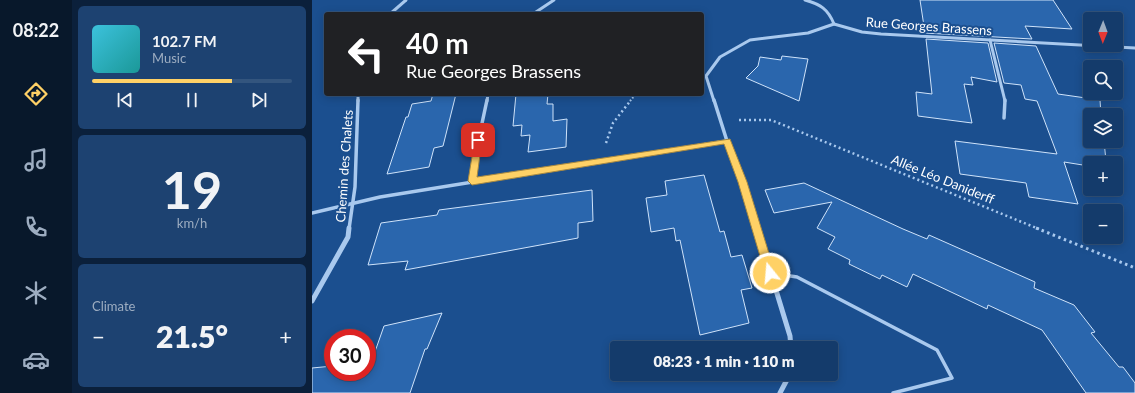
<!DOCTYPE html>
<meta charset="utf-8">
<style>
:root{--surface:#143b6b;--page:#1d4271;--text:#f1f3f6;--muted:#9dadc1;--line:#33557e;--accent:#ffd166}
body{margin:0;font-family:Lato,sans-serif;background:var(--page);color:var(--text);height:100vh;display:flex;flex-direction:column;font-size:15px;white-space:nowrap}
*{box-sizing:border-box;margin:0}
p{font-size:13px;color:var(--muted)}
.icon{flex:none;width:22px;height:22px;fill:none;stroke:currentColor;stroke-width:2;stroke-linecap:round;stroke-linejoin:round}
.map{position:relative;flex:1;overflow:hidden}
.sheet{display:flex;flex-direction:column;gap:6px;padding:6px;background:#0b203b;width:240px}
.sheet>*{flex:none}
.guide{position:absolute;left:12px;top:12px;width:380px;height:84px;border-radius:4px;box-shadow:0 2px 10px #0003,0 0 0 1px var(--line);background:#202124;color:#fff;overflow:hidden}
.needle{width:26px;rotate:181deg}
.controls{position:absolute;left:771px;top:12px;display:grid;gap:8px}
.controls a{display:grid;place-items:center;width:40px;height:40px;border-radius:4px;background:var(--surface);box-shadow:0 2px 10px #0003,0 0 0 1px var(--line);font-size:20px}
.speed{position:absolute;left:12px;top:329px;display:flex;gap:8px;font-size:20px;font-weight:700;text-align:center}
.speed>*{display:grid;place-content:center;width:52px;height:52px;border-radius:50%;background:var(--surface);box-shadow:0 2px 10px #0003,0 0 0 1px var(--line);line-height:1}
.speed .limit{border:6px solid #d22;background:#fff;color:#111}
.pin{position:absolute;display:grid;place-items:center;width:34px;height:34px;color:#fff;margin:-17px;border-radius:8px;box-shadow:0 2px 6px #0006}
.me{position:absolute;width:44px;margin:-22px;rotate:343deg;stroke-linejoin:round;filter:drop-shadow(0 0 3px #0008)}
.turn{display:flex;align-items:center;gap:14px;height:84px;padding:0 16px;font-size:18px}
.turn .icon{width:52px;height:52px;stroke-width:2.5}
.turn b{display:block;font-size:28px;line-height:34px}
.big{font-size:30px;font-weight:800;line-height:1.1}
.sheet .widget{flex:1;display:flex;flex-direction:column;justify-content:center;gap:6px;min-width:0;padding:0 14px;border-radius:6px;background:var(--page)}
.sheet .dial{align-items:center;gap:0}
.dial b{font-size:52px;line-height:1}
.song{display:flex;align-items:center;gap:12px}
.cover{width:48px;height:48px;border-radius:6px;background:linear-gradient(135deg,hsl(190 70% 55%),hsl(180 70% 35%))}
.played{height:4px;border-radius:2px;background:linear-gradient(90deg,var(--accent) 70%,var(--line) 70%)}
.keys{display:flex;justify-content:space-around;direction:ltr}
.heat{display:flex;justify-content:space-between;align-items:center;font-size:22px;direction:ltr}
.trip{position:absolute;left:298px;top:341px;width:228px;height:40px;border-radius:4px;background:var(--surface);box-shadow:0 2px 10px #0003,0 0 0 1px var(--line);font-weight:800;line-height:40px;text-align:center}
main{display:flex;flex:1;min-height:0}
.menu{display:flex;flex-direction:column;width:72px;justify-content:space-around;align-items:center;background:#08182b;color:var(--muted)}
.menu .icon{width:28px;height:28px}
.menu .current{color:var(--accent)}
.menu b{font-size:18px;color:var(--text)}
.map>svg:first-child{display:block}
.building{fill:#2a66ad;stroke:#cfe3fa}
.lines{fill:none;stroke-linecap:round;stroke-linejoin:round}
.path-far2{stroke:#a9c9ee;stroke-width:2;stroke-dasharray:1.5 2;stroke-linecap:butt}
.path-far1{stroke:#a9c9ee;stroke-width:2.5;stroke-dasharray:2 3;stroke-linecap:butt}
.path{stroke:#a9c9ee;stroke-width:3;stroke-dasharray:2.5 3.5;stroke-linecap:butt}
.lane{stroke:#a9c9ee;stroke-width:3.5}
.street-far2{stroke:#a9c9ee;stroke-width:3}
.street-far1{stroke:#a9c9ee;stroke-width:3.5}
.street{stroke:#a9c9ee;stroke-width:5}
.route{fill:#ffd166;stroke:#a68842}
.labels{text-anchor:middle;stroke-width:4;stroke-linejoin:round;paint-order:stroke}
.street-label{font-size:13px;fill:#fff;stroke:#1b4f8f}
</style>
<main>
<nav class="menu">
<b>08:22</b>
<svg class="icon current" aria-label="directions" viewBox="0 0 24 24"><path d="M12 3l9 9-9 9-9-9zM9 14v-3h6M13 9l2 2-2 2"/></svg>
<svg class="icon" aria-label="music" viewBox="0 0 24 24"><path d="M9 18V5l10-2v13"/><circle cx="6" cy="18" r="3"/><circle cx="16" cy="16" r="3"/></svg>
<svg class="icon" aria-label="phone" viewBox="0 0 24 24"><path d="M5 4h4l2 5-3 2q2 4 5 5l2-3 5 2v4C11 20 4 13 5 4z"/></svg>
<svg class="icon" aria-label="climate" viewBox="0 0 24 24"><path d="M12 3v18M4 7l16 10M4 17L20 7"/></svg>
<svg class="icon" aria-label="car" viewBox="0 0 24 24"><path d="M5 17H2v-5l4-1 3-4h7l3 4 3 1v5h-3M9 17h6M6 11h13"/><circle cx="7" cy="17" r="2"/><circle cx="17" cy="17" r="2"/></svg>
</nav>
<section class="sheet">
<div class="widget">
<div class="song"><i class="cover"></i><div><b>102.7 FM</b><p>Music</p></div></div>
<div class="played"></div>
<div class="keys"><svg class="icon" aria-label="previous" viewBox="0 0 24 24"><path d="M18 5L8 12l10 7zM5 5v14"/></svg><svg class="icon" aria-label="pause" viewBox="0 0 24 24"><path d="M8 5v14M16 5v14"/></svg><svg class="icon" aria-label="next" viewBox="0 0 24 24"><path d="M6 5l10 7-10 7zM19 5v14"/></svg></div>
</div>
<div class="widget dial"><b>19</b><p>km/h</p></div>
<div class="widget"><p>Climate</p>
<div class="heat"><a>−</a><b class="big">21.5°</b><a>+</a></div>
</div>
</section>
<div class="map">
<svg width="823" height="393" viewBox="0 0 823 393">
<rect width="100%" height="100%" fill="#1b4f8f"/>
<!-- building -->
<g class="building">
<polygon points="608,0 741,0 760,29 713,26 720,39 613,33"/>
<polygon points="614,39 676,43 685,82 659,77 661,85 652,84 660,123 606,116 604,92 620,94"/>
<polygon points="682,43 724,46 746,94 788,100 789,115 778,115 778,141 792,141 794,161 774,159 777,166 752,162 766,204 717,197 714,183 648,174 643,141 745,154 725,101 713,99 709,85 692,83"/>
<polygon points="470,56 496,59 487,101 434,78 446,66 448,57 469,60"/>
<polygon points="121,94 144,94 131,146 122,148 117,167 75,174 94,117 96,117 100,104 119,101"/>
<polygon points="204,94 236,94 235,104 241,104 241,121 255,119 254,147 216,152 218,135 209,136 210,125 201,126"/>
<polygon points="392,175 408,232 412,231 419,257 430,255 440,288 429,290 437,323 388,335 368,240 364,241 362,228 339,232 334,198 355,195 353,181"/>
<polygon points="492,183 591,229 615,239 617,235 723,282 722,288 762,305 783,332 779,333 807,367 811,367 823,383 823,393 774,393 730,330 676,305 675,309 601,274 595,287 570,275 568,279 537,264 538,260 516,249 523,237 505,228 520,202 462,213 453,190"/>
<polygon points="280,190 281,221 266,223 266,238 93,270 96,261 56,265 69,223 125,215 127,210"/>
<polygon points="130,313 115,349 113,349 98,393 0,393 0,368 21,366 21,372 55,372 55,363 59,363 72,326"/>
</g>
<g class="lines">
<!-- path-far2 -->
<polyline class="path-far2" points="318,101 324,94"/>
<!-- path-far1 -->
<g class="path-far1">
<polyline points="427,120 459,120 727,229"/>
<polyline points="294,143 301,123 319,100"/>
</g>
<!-- path -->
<polyline class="path" points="724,228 823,268"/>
<!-- lane -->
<polyline class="lane" points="459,273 485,277 625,350 640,378 581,393"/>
<!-- street-far2 -->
<g class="street-far2">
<path d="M493 0C508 4 516 9 522 24"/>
<polyline points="78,14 94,0"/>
<polyline points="221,14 242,0"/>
<polyline points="678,40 693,101"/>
<polyline points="46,101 46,94"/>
<polyline points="175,101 176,94"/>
<polyline points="402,101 394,76 408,57 438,40 496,33 522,24 550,32 569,34 823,48"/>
</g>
<!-- street-far1 -->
<g class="street-far1">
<polyline points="692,118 693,100"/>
<polyline points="415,141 431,182 445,229"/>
<polyline points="160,181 163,156 175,100"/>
<polyline points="0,213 68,197 415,141 402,100"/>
<polyline points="37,229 43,187 46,100"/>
</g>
<!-- street -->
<g class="street">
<polyline points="445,228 478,336 479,348"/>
<polyline points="0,301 36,237 37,228"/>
<polyline points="468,393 478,374"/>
</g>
</g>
<!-- route -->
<polygon class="route" points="163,138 169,138 170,140 165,177 418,139 435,182 463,273 462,277 458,278 455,277 453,273 426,182 412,144 160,185 156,181"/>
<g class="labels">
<!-- street labels -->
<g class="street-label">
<text transform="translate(617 26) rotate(4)" y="5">Rue Georges Brassens</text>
<text transform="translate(32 166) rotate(-86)" y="5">Chemin des Chalets</text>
<text transform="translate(631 179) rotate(22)" y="5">Allée Léo Daniderff</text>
</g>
</g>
</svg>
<div class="controls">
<a><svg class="needle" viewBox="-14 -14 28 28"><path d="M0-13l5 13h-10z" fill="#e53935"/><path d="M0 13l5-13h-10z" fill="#9dadc1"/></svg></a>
<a><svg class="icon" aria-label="search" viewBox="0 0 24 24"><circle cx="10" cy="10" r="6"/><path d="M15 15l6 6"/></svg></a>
<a><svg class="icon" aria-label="layers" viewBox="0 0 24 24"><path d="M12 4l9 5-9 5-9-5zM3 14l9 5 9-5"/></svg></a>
<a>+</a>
<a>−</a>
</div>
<div class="speed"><div class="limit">30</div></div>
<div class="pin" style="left:166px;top:140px;background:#d93025"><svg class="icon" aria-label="arrive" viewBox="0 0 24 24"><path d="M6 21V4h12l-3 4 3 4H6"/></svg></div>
<svg class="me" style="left:458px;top:273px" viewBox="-20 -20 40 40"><circle r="17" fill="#ffd166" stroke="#fff" stroke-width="3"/><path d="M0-11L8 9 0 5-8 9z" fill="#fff"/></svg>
<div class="trip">08:23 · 1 min · 110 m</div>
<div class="guide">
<div class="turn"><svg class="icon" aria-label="left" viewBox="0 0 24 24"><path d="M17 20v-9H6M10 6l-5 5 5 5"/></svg><div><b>40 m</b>Rue Georges Brassens</div></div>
</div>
</div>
</main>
